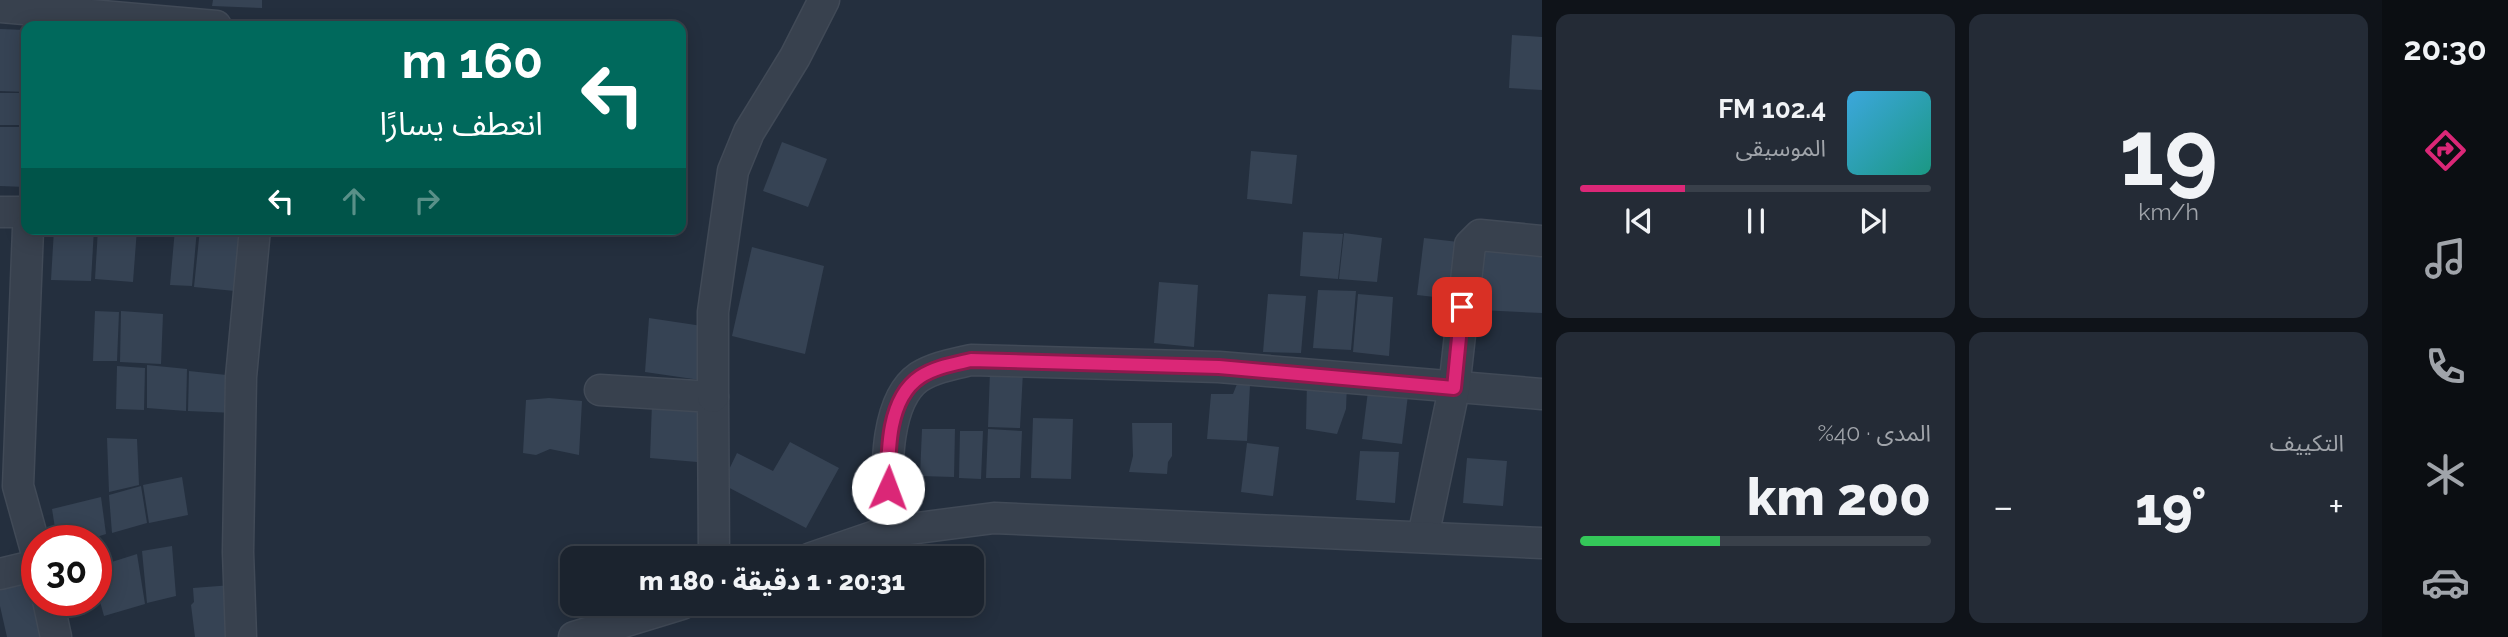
<!DOCTYPE html>
<html lang="ar">
<meta charset="utf-8">
<style>
:root{--surface:#1b232e;--page:#242b36;--text:#f1f3f6;--muted:#a0a4aa;--line:#39404a;--accent:#db2777}
body{margin:0;font-family:Raleway,"Noto Sans Arabic",sans-serif;background:var(--page);color:var(--text);direction:rtl;height:100vh;display:flex;flex-direction:column;font-size:26px;white-space:nowrap}
*{box-sizing:border-box;margin:0}
p{font-size:23px;color:var(--muted)}
.icon{flex:none;width:38px;height:38px;fill:none;stroke:currentColor;stroke-width:2;stroke-linecap:round;stroke-linejoin:round}
.map{position:relative;flex:1;overflow:hidden;direction:ltr}
.panel{display:flex;flex-direction:column;gap:14px;padding:14px;background:#0f1319;width:840px}
.panel>*{flex:none}
.top-card{position:absolute;left:21px;top:21px;width:665px;height:214px;border-radius:14px;box-shadow:0 4px 18px #0003,0 0 0 2px var(--line);direction:rtl;background:#00695c;color:#fff;overflow:hidden}
.speed{position:absolute;left:21px;top:525px;display:flex;gap:14px;font-size:35px;font-weight:700;text-align:center}
.speed>*{display:grid;place-content:center;width:91px;height:91px;border-radius:50%;background:var(--surface);box-shadow:0 4px 18px #0003,0 0 0 2px var(--line);line-height:1}
.speed .limit{border:10px solid #d22;background:#fff;color:#111}
.pin{position:absolute;display:grid;place-items:center;width:60px;height:60px;color:#fff;margin:-30px;border-radius:14px;box-shadow:0 4px 10px #0006}
.me{position:absolute;width:77px;margin:-38px;rotate:2deg;stroke-linejoin:round;filter:drop-shadow(0 0 5px #0008)}
.turn{display:flex;align-items:center;gap:24px;height:147px;padding:0 28px;font-size:32px}
.turn .icon{width:91px;height:91px;stroke-width:2.5}
.turn b{display:block;font-size:49px;line-height:60px}
.lanes{display:flex;align-items:center;height:66px;padding:0 28px;background:#0003;justify-content:center;gap:35px;direction:ltr}
.lanes .off{opacity:.35}
.big{font-size:52px;font-weight:800;line-height:1.1}
.panel .widget{flex:1;display:flex;flex-direction:column;justify-content:center;gap:10px;min-width:0;padding:0 24px;border-radius:14px;background:var(--page)}
.panel .dial{align-items:center;gap:0}
.dial b{font-size:91px;line-height:1}
.song{display:flex;align-items:center;gap:21px}
.cover{width:84px;height:84px;border-radius:10px;background:linear-gradient(135deg,hsl(200 70% 55%),hsl(170 70% 35%))}
.played{height:7px;border-radius:4px;background:linear-gradient(90deg,var(--accent) 30%,var(--line) 30%)}
.keys{display:flex;justify-content:space-around;direction:ltr}
.heat{display:flex;justify-content:space-between;align-items:center;font-size:38px;direction:ltr}
.charge{height:10px;border-radius:5px;background:linear-gradient(90deg,#34c759 40%,var(--line) 0)}
.panel .tiles{flex:1;display:grid;gap:14px;grid-template-columns:repeat(2,1fr)}
.trip{position:absolute;left:560px;top:546px;width:424px;height:70px;border-radius:14px;background:var(--surface);box-shadow:0 4px 18px #0003,0 0 0 2px var(--line);font-weight:800;line-height:70px;text-align:center;direction:rtl}
main{display:flex;flex:1;min-height:0}
.dock{display:flex;flex-direction:column;width:126px;justify-content:space-around;align-items:center;background:#0b0e12;color:var(--muted)}
.dock .icon{width:49px;height:49px}
.dock .on{color:var(--accent)}
.dock b{font-size:32px;color:var(--text)}
.map>svg:first-child{display:block}
.building{fill:#364354}
.lines{fill:none;stroke-linecap:round;stroke-linejoin:round}
.minor-casing{stroke:#414a57;stroke-width:33}
.minor{stroke:#38414e;stroke-width:30}
.route-casing{stroke:#8e194d;stroke-width:18}
.route{stroke:#db2777;stroke-width:12}
</style>
<main>
<nav class="dock">
<b>20:30</b>
<svg class="icon on" aria-label="directions" viewBox="0 0 24 24"><path d="M12 3l9 9-9 9-9-9zM9 14v-3h6M13 9l2 2-2 2"/></svg>
<svg class="icon" aria-label="music" viewBox="0 0 24 24"><path d="M9 18V5l10-2v13"/><circle cx="6" cy="18" r="3"/><circle cx="16" cy="16" r="3"/></svg>
<svg class="icon" aria-label="phone" viewBox="0 0 24 24"><path d="M5 4h4l2 5-3 2q2 4 5 5l2-3 5 2v4C11 20 4 13 5 4z"/></svg>
<svg class="icon" aria-label="climate" viewBox="0 0 24 24"><path d="M12 3v18M4 7l16 10M4 17L20 7"/></svg>
<svg class="icon" aria-label="car" viewBox="0 0 24 24"><path d="M5 17H2v-5l4-1 3-4h7l3 4 3 1v5h-3M9 17h6M6 11h13"/><circle cx="7" cy="17" r="2"/><circle cx="17" cy="17" r="2"/></svg>
</nav>
<section class="panel">
<div class="tiles">
<div class="widget dial"><b>19</b><p>km/h</p></div>
<div class="widget">
<div class="song"><i class="cover"></i><div><b>102.4 FM</b><p>الموسيقى</p></div></div>
<div class="played"></div>
<div class="keys"><svg class="icon" aria-label="previous" viewBox="0 0 24 24"><path d="M18 5L8 12l10 7zM5 5v14"/></svg><svg class="icon" aria-label="pause" viewBox="0 0 24 24"><path d="M8 5v14M16 5v14"/></svg><svg class="icon" aria-label="next" viewBox="0 0 24 24"><path d="M6 5l10 7-10 7zM19 5v14"/></svg></div>
</div>
<div class="widget"><p>التكييف</p>
<div class="heat"><a>−</a><b class="big">19°</b><a>+</a></div>
</div>
<div class="widget"><p>المدى · 40%</p><b class="big">200 km</b><div class="charge"></div></div>
</div>
</section>
<div class="map">
<svg width="1542" height="637" viewBox="0 0 1542 637">
<rect width="100%" height="100%" fill="#242f3e"/>
<!-- building -->
<g class="building">
<polygon points="213,0 262,0 262,8 212,6"/>
<polygon points="0,29 26,30 26,92 0,91"/>
<polygon points="1512,35 1542,37 1542,90 1509,88"/>
<polygon points="0,93 21,93 19,125 0,125"/>
<polygon points="0,127 26,127 26,187 0,186"/>
<polygon points="782,142 827,159 808,207 763,191"/>
<polygon points="1251,151 1297,155 1292,204 1247,199"/>
<polygon points="54,229 94,229 91,281 51,280"/>
<polygon points="98,229 137,229 133,282 95,279"/>
<polygon points="175,229 197,229 192,286 170,285"/>
<polygon points="200,229 252,231 245,292 194,287"/>
<polygon points="1303,232 1343,234 1338,279 1300,276"/>
<polygon points="1344,233 1382,238 1377,282 1339,279"/>
<polygon points="1424,238 1467,243 1461,300 1417,295"/>
<polygon points="752,247 824,266 805,354 732,336"/>
<polygon points="1481,248 1542,250 1542,313 1479,310"/>
<polygon points="1159,282 1198,285 1194,347 1154,343"/>
<polygon points="1318,290 1356,291 1351,350 1313,348"/>
<polygon points="1268,294 1306,296 1301,353 1263,352"/>
<polygon points="1358,294 1393,297 1389,356 1353,352"/>
<polygon points="95,311 119,312 117,361 93,361"/>
<polygon points="121,311 163,314 161,364 120,362"/>
<polygon points="649,318 709,327 707,381 645,372"/>
<polygon points="147,365 187,369 186,411 147,408"/>
<polygon points="117,366 145,368 144,410 116,409"/>
<polygon points="189,371 236,376 235,413 188,411"/>
<polygon points="990,371 1023,372 1020,428 988,427"/>
<polygon points="1307,381 1347,384 1346,409 1337,434 1306,429"/>
<polygon points="1237,384 1250,385 1247,441 1207,439 1211,394 1233,394"/>
<polygon points="1368,391 1408,395 1402,444 1362,439"/>
<polygon points="549,398 582,401 579,455 550,449 536,455 523,453 526,400"/>
<polygon points="652,403 710,409 709,463 650,458"/>
<polygon points="1033,418 1073,419 1071,479 1031,478"/>
<polygon points="1132,423 1172,423 1172,456 1168,462 1167,474 1129,472 1133,456"/>
<polygon points="922,429 955,429 954,477 920,476"/>
<polygon points="988,429 1022,431 1020,478 986,478"/>
<polygon points="960,431 983,431 981,479 959,478"/>
<polygon points="107,438 137,439 139,485 109,492"/>
<polygon points="790,442 839,468 806,528 722,484 737,453 773,471"/>
<polygon points="1247,443 1279,447 1273,496 1241,492"/>
<polygon points="1360,451 1399,452 1395,503 1356,500"/>
<polygon points="1467,458 1507,461 1503,506 1463,503"/>
<polygon points="182,477 188,515 149,523 143,485"/>
<polygon points="141,486 147,523 112,533 109,495"/>
<polygon points="101,497 106,534 84,541 57,541 52,509"/>
<polygon points="172,546 176,596 147,603 142,551"/>
<polygon points="137,554 145,604 104,616 96,587 96,567"/>
<polygon points="37,580 37,600 51,637 7,637 0,606 0,588"/>
<polygon points="232,585 234,637 195,637 191,605 194,602 193,588"/>
</g>
<g class="lines">
<defs>
<g id="minor">
<polyline points="0,7 216,26"/>
<polyline points="0,212 26,212"/>
<polyline points="28,229 18,486 37,554"/>
<polyline points="600,390 713,397 714,558"/>
<polyline points="713,397 713,312 733,171 749,132 795,57 824,0"/>
<path d="M887 532C888 490 880 404 919 377 935 367 954 364 971 360L1219 367 1542 394"/>
<polyline points="1423,537 1454,389 1470,245 1480,235 1542,241"/>
<polyline points="811,558 887,532 994,518 1542,543"/>
<polyline points="0,574 37,565"/>
<polyline points="48,600 56,637"/>
<polyline points="241,637 238,552 241,377 255,229"/>
<polyline points="574,637 682,604"/>
</g>
</defs>
<!-- minor casing -->
<use href="#minor" class="minor-casing"/>
<!-- minor -->
<use href="#minor" class="minor"/>
</g>
<g class="lines">
<defs>
<path id="route" d="M888 488C888 453 887 399 920 377 935 367 954 364 971 360L1219 367 1454 388 1462 307"/>
</defs>
<!-- route casing -->
<use href="#route" class="route-casing"/>
<!-- route -->
<use href="#route" class="route"/>
</g>
</svg>
<div class="speed"><div class="limit">30</div></div>
<div class="pin" style="left:1462px;top:307px;background:#d93025"><svg class="icon" aria-label="arrive" viewBox="0 0 24 24"><path d="M6 21V4h12l-3 4 3 4H6"/></svg></div>
<svg class="me" style="left:888px;top:488px" viewBox="-20 -20 40 40"><circle r="19" fill="#fff"/><path d="M0-13L10 11 0 6-10 11z" fill="#db2777"/></svg>
<div class="trip">20:31 · 1 دقيقة · 180 m</div>
<div class="top-card">
<div class="turn"><svg class="icon" aria-label="left" viewBox="0 0 24 24"><path d="M17 20v-9H6M10 6l-5 5 5 5"/></svg><div><b>160 m</b>انعطف يسارًا</div></div>
<div class="lanes"><svg class="icon" aria-label="left" viewBox="0 0 24 24"><path d="M17 20v-9H6M10 6l-5 5 5 5"/></svg><svg class="icon off" aria-label="ahead" viewBox="0 0 24 24"><path d="M12 20V5M6 11l6-6 6 6"/></svg><svg class="icon off" aria-label="right" viewBox="0 0 24 24"><path d="M7 20v-9h11M14 6l5 5-5 5"/></svg></div>
</div>
</div>
</main>
